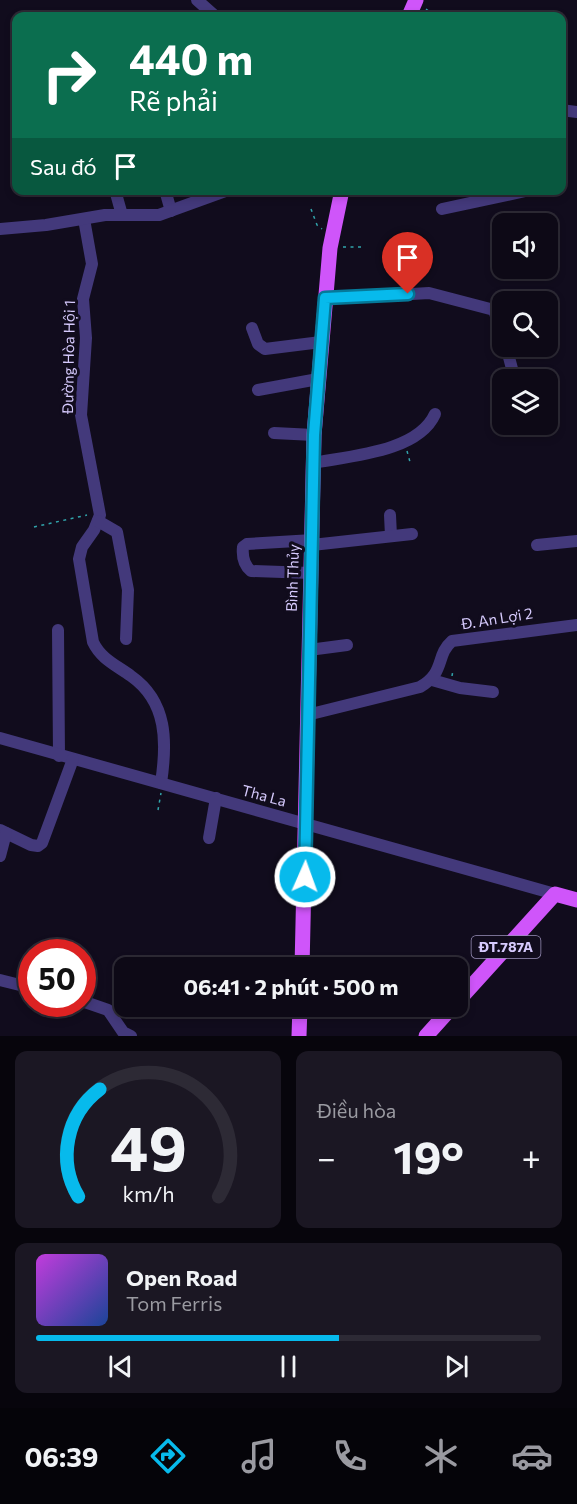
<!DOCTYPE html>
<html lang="vi">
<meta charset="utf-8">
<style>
:root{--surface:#0d0916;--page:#1b1723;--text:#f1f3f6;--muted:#9a9aa1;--line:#2d2a35;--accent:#07baec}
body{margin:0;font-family:Commissioner,sans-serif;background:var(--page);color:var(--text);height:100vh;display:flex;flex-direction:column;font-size:22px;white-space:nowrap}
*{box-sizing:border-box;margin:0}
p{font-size:20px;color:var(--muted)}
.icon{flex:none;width:33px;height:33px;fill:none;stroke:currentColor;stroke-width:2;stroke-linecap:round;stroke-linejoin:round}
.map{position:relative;height:1036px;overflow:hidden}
.panel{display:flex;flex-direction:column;gap:15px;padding:15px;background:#07050c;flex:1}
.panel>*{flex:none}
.top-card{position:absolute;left:12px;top:12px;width:554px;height:183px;border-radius:12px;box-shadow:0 3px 9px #0003,0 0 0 2px var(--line);background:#0b6e4f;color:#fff;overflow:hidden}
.controls{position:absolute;left:492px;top:213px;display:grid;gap:12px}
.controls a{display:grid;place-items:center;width:66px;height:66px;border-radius:12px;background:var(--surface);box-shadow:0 3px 9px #0003,0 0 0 2px var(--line);font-size:30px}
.speed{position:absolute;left:18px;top:939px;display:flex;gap:12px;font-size:30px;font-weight:700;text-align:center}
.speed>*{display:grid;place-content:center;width:78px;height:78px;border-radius:50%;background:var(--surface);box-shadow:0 3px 9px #0003,0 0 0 2px var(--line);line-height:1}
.speed .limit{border:9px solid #d22;background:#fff;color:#111}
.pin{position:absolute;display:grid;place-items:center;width:51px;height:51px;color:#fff;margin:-62px -26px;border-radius:50% 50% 50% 0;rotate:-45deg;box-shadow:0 0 6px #0007}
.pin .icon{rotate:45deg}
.me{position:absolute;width:66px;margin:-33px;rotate:2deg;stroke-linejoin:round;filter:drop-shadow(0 0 4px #0008)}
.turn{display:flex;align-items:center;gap:21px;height:126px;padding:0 18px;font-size:27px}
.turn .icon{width:78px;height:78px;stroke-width:2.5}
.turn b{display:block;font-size:42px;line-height:51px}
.then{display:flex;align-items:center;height:57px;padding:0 18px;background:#0003;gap:12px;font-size:22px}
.big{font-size:45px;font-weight:700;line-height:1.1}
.panel .card{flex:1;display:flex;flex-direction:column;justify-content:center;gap:9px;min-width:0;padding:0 21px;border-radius:12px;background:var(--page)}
.panel .dial{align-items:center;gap:0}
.dial svg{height:156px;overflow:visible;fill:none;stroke:var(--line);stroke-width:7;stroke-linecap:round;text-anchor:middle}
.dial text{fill:var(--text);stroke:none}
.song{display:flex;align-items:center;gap:18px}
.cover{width:72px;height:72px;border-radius:9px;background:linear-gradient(135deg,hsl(290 70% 55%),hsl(220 70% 35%))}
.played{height:6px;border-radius:3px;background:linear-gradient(90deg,var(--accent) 60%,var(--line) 60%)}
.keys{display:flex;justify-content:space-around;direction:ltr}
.heat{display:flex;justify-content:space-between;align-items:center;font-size:33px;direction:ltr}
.panel .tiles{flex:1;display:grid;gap:15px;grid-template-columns:1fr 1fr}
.card:last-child{grid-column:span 2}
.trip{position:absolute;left:114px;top:957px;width:354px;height:60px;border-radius:12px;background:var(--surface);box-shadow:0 3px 9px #0003,0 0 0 2px var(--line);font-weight:700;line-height:60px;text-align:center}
.tab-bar{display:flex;height:96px;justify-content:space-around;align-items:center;background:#050409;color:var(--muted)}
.tab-bar .icon{width:42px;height:42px}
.tab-bar .on{color:var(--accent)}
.tab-bar b{font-size:27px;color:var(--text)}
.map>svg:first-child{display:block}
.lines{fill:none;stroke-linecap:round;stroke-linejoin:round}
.path{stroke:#31a4ab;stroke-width:1.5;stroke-dasharray:3 4.5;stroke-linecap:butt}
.minor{stroke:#43397b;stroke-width:12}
.major{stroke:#cf55fa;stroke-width:15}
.route-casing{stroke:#057999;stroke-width:15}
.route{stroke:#07baec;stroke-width:10}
.labels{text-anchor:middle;stroke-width:6;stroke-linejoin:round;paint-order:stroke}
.shield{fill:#110c1d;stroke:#9b91ba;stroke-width:1.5}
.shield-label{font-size:14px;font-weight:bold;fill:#d6cafd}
.street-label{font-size:15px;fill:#d6cafd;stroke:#110c1d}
</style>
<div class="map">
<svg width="577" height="1036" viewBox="0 0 577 1036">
<rect width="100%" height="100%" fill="#110c1d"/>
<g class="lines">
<!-- path -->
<g class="path">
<polyline points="426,9 435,16"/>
<polyline points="311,209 317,225 322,229"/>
<polyline points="343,247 363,247"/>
<polyline points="407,451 410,462"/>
<polyline points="34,527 87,515"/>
<polyline points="452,676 453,670"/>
<polyline points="158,810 161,793"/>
</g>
<!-- minor -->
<g class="minor">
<polyline points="197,0 215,16"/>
<polyline points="561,110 577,112"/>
<polyline points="115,190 122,215"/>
<polyline points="165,190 171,211"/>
<polyline points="442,209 530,190"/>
<path d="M84 219 92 264 83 299 86 338 81 415 100 515 94 530 82 547 79 559 93 642C101 659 116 665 131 676 168 702 167 743 161 783"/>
<polyline points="0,229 46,225 105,215 159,215 228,190"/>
<polyline points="325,299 429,293 494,310 502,334"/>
<polyline points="252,328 258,344 265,349 321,342"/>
<polyline points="506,346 515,380"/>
<polyline points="258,390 318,379"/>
<polyline points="274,433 314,435"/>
<path d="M313 463C350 456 418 452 435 414"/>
<polyline points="390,515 391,536"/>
<polyline points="98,521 117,532 128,590 126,639"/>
<polyline points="312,545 412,534"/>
<polyline points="537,545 577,541"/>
<path d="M311 573 251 571C244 565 242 556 243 547L247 544 313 540"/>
<polyline points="58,630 59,756"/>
<polyline points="309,650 347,645"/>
<polyline points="432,680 460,688 493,692"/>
<path d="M307 715 420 687C446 672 435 656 452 641L577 625"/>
<polyline points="0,738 555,894"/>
<polyline points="0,830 31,845 38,846 42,843 73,759"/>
<polyline points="209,838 216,798"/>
<polyline points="0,856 6,833"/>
<polyline points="0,980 32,988"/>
<polyline points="82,1001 108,1010 123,1032 131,1036"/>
</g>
<!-- major -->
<g class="major">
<polyline points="409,16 416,0"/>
<polyline points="302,968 314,435 330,248 342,190"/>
<polyline points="458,1001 555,894 577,900"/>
<polyline points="299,1036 300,1006"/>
<polyline points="426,1036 453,1006"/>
</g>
</g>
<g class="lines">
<defs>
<polyline id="route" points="305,877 314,435 325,298 408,294"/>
</defs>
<!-- route casing -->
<use href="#route" class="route-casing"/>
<!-- route -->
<use href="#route" class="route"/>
</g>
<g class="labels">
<!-- shield labels -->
<rect class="shield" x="471.5" y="936" width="69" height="22" rx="4.5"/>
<g class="shield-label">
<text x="506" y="952">ĐT.787A</text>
</g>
<!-- street labels -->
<g class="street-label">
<text transform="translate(69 357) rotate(-89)" y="5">Đường Hòa Hội 1</text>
<text transform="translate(293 578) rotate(-88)" y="5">Bình Thủy</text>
<text transform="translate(497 619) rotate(-9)" y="5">Đ. An Lợi 2</text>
<text transform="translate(264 796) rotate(15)" y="5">Tha La</text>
</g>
</g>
</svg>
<div class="controls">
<a><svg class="icon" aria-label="sound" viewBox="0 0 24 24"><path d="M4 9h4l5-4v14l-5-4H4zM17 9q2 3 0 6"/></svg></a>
<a><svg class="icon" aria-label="search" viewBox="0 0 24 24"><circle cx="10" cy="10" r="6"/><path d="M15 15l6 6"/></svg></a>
<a><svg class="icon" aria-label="layers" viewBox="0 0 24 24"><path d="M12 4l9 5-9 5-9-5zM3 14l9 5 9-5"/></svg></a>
</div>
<div class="speed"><div class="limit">50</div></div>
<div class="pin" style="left:408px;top:294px;background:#d93025"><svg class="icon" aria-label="arrive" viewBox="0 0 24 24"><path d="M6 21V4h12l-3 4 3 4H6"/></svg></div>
<svg class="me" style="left:305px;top:877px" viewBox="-20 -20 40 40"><circle r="17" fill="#07baec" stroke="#fff" stroke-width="3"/><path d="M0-11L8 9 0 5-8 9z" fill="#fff"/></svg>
<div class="trip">06:41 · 2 phút · 500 m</div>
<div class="top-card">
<div class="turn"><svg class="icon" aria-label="right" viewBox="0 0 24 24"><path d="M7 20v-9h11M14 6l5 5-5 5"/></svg><div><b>440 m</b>Rẽ phải</div></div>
<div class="then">Sau đó<svg class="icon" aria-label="arrive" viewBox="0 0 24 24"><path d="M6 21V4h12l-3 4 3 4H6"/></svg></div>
</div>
</div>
<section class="panel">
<div class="tiles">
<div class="card dial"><svg viewBox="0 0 100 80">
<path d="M14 69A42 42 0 1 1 86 69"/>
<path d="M14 69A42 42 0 0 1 25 14" stroke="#07baec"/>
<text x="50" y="56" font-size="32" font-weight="700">49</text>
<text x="50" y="72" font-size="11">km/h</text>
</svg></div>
<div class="card"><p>Điều hòa</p>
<div class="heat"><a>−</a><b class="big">19°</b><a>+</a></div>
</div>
<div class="card">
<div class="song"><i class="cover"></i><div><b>Open Road</b><p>Tom Ferris</p></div></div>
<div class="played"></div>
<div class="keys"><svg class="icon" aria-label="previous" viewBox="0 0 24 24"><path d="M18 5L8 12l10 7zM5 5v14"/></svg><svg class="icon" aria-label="pause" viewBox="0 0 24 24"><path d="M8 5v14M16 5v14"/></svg><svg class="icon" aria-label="next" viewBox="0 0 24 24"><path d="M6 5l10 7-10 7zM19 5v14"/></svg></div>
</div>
</div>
</section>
<nav class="tab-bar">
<b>06:39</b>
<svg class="icon on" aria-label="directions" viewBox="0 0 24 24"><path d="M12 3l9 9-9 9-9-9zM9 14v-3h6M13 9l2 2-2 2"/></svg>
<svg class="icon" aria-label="music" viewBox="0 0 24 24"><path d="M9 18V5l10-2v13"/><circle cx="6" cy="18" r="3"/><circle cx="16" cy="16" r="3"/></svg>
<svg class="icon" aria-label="phone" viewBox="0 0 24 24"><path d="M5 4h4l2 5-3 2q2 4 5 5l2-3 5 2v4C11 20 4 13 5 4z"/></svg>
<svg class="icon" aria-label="climate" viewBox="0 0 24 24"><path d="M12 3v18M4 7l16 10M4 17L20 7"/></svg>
<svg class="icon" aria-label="car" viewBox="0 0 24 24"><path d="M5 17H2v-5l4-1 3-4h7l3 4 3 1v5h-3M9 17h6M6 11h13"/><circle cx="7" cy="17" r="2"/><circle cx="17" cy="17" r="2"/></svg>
</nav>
